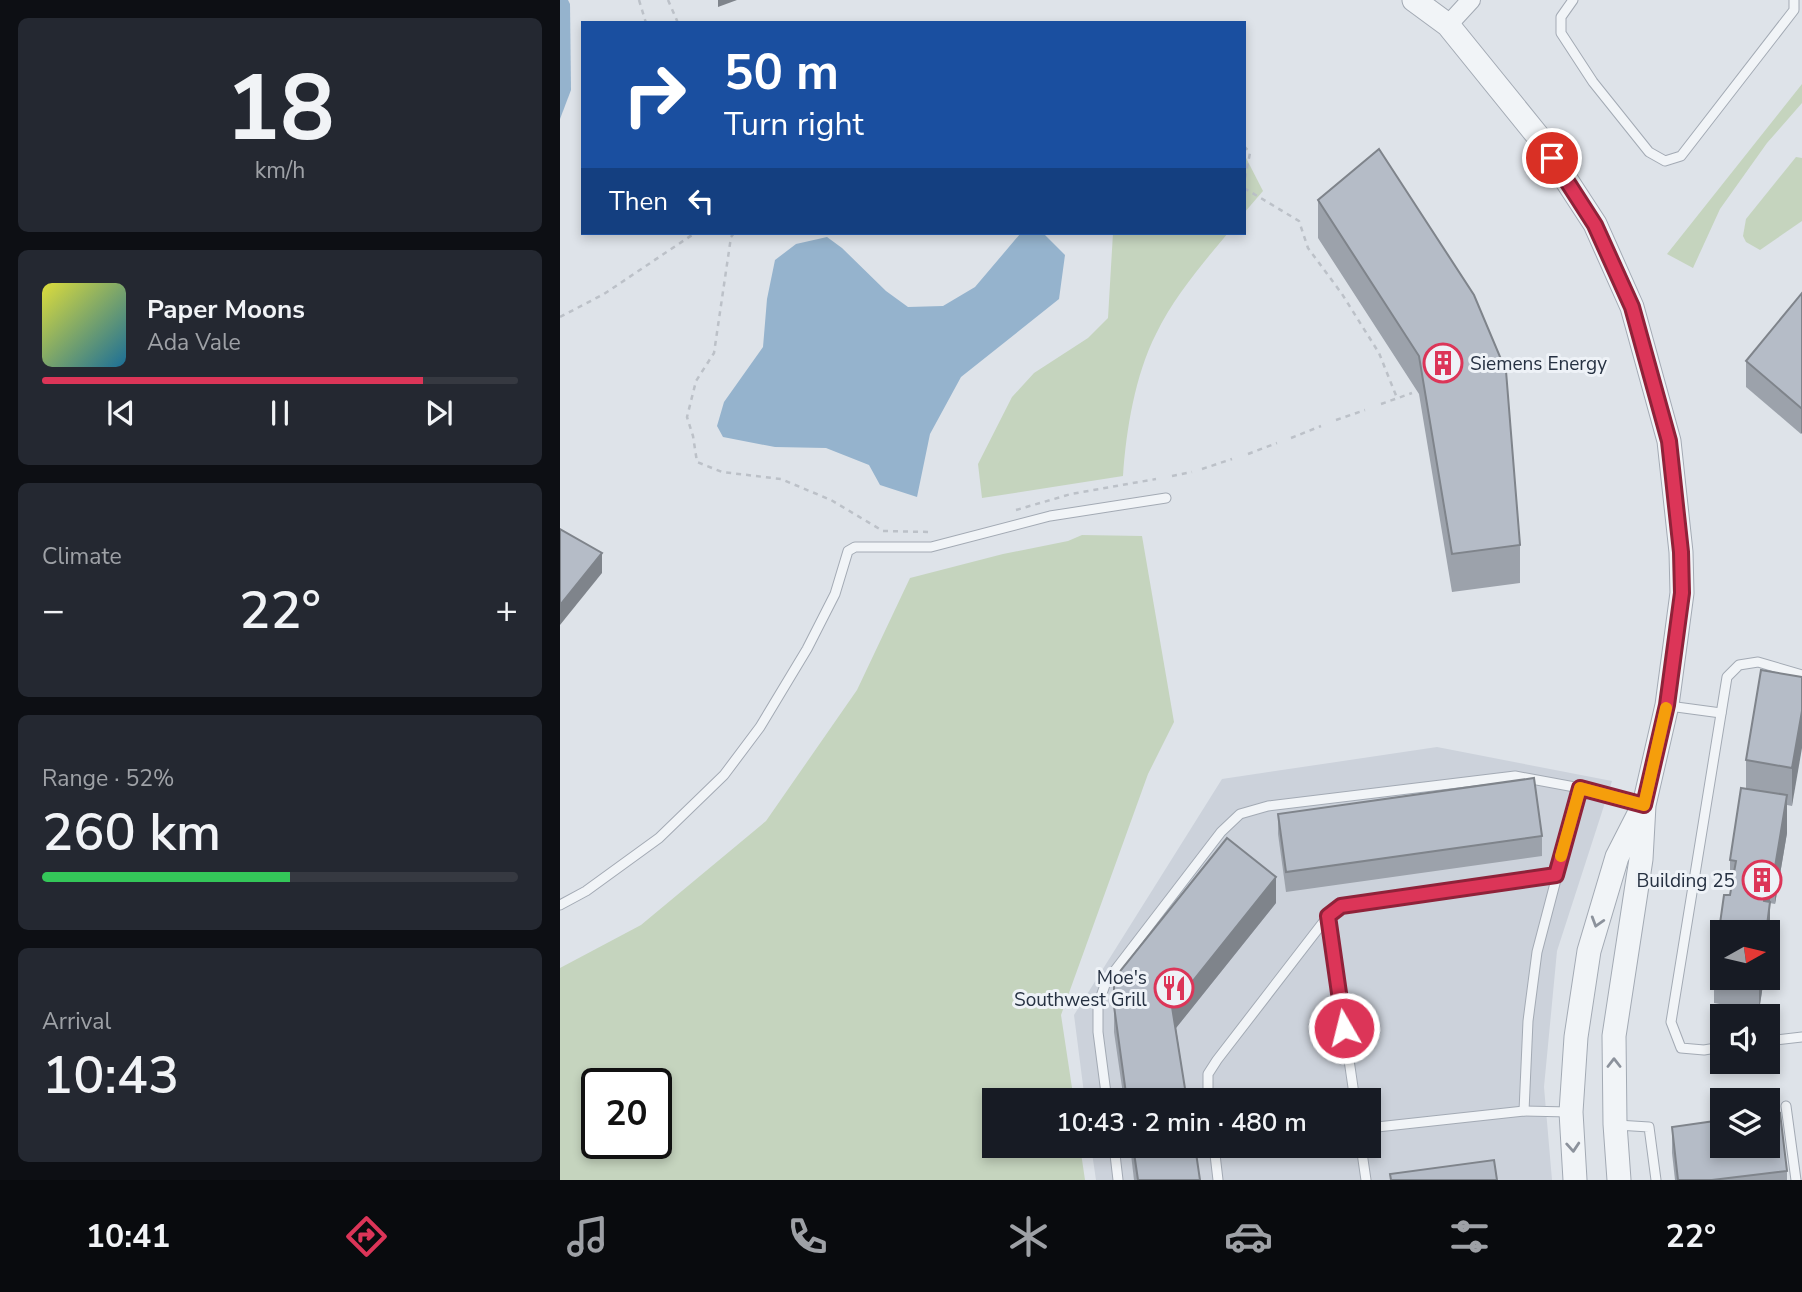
<!DOCTYPE html>
<meta charset="utf-8">
<style>
:root{--surface:#171b24;--page:#242831;--text:#f1f3f6;--muted:#9ea1a6;--line:#363941;--accent:#dc3558}
body{margin:0;font-family:"Nunito Sans",sans-serif;background:var(--page);color:var(--text);height:100vh;display:flex;flex-direction:column;font-size:26px;white-space:nowrap}
*{box-sizing:border-box;margin:0}
p{font-size:23px;color:var(--muted)}
.icon{flex:none;width:38px;height:38px;fill:none;stroke:currentColor;stroke-width:2;stroke-linecap:round;stroke-linejoin:round}
.map{position:relative;flex:1;overflow:hidden}
.sheet{display:flex;flex-direction:column;gap:18px;padding:18px;background:#0d0f14;width:560px}
.sheet>*{flex:none}
.guide{position:absolute;left:21px;top:21px;width:665px;height:214px;border-radius:0px;box-shadow:0 4px 10px #0003;background:#1a4fa0;color:#fff;overflow:hidden}
.needle{width:46px;rotate:82deg}
.tools{position:absolute;left:1150px;top:920px;display:grid;gap:14px}
.tools a{display:grid;place-items:center;width:70px;height:70px;border-radius:0px;background:var(--surface);box-shadow:0 4px 10px #0003;font-size:35px}
.speed{position:absolute;left:21px;top:1068px;display:flex;gap:14px;font-size:35px;font-weight:700;text-align:center}
.speed>*{display:grid;place-content:center;width:91px;height:91px;border-radius:50%;background:var(--surface);box-shadow:0 4px 10px #0003;line-height:1}
.speed .limit{border:4px solid #111;border-radius:10px;background:#fff;color:#111}
.pin{position:absolute;display:grid;place-items:center;width:60px;height:60px;color:#fff;margin:-30px;border:4px solid #fff;border-radius:50%;box-shadow:0 2px 7px #0007}
.me{position:absolute;width:77px;margin:-38px;rotate:352deg;stroke-linejoin:round;filter:drop-shadow(0 0 5px #0008)}
.turn{display:flex;align-items:center;gap:24px;height:147px;padding:0 28px;font-size:32px}
.turn .icon{width:91px;height:91px;stroke-width:2.5}
.turn b{display:block;font-size:49px;line-height:60px}
.then{display:flex;align-items:center;height:66px;padding:0 28px;background:#0003;gap:14px;font-size:26px}
.big{font-size:52px;font-weight:600;line-height:1.1}
.sheet .tile{flex:1;display:flex;flex-direction:column;justify-content:center;gap:10px;min-width:0;padding:0 24px;border-radius:10px;background:var(--page)}
.sheet .dial{align-items:center;gap:0}
.dial b{font-size:91px;line-height:1}
.song{display:flex;align-items:center;gap:21px}
.cover{width:84px;height:84px;border-radius:10px;background:linear-gradient(135deg,hsl(60 70% 55%),hsl(200 70% 35%))}
.played{height:7px;border-radius:4px;background:linear-gradient(90deg,var(--accent) 80%,var(--line) 80%)}
.keys{display:flex;justify-content:space-around;direction:ltr}
.heat{display:flex;justify-content:space-between;align-items:center;font-size:38px;direction:ltr}
.charge{height:10px;border-radius:5px;background:linear-gradient(90deg,#34c759 52%,var(--line) 0)}
.trip{position:absolute;left:422px;top:1088px;width:399px;height:70px;border-radius:0px;background:var(--surface);box-shadow:0 4px 10px #0003;font-weight:600;line-height:70px;text-align:center}
.menu{display:flex;height:112px;justify-content:space-around;align-items:center;background:#090b0e;color:var(--muted)}
.menu .icon{width:49px;height:49px}
.menu .selected{color:var(--accent)}
.menu b{font-size:32px;color:var(--text)}
main{display:flex;flex:1;min-height:0}
.map>svg:first-child{display:block}
.built{fill:#ccd2db}
.green{fill:#c5d4be;fill-rule:evenodd}
.water{fill:#95b3cd}
.lines{fill:none;stroke-linecap:round;stroke-linejoin:round}
.service-casing{stroke:#a3aab4;stroke-width:11}
.minor-casing{stroke:#a3aab4;stroke-width:20}
.tertiary-casing{stroke:#a3aab4;stroke-width:25}
.path{stroke:#bcc1c8;stroke-width:2.5;stroke-dasharray:5 5;stroke-linecap:butt}
.service{stroke:#f1f4f7;stroke-width:9}
.minor{stroke:#f1f4f7;stroke-width:18}
.tertiary{stroke:#f1f4f7;stroke-width:23}
.wall{fill:#9ca2ab}
.shaded-wall{fill:#7f848b}
.building{fill:#b5bcc7;stroke:#7f848b;stroke-width:2}
.oneway{stroke:#8c929c}
.route-casing{stroke:#8f2239;stroke-width:18}
.route{stroke:#dc3558;stroke-width:12}
.slow{stroke:#f59e0b;stroke-width:12}
.labels{text-anchor:middle;stroke-width:6;stroke-linejoin:round;paint-order:stroke}
.poi-label{font-size:19px;fill:#263142;stroke:#eef2f7;text-anchor:end}
</style>
<main>
<section class="sheet">
<div class="tile dial"><b>18</b><p>km/h</p></div>
<div class="tile">
<div class="song"><i class="cover"></i><div><b>Paper Moons</b><p>Ada Vale</p></div></div>
<div class="played"></div>
<div class="keys"><svg class="icon" aria-label="previous" viewBox="0 0 24 24"><path d="M18 5L8 12l10 7zM5 5v14"/></svg><svg class="icon" aria-label="pause" viewBox="0 0 24 24"><path d="M8 5v14M16 5v14"/></svg><svg class="icon" aria-label="next" viewBox="0 0 24 24"><path d="M6 5l10 7-10 7zM19 5v14"/></svg></div>
</div>
<div class="tile"><p>Climate</p>
<div class="heat"><a>−</a><b class="big">22°</b><a>+</a></div>
</div>
<div class="tile"><p>Range · 52%</p><b class="big">260 km</b><div class="charge"></div></div>
<div class="tile"><p>Arrival</p><b class="big">10:43</b></div>
</section>
<div class="map">
<svg width="1242" height="1180" viewBox="0 0 1242 1180">
<rect width="100%" height="100%" fill="#dee3e9"/>
<!-- built -->
<polygon class="built" points="877,747 1052,781 997,951 984,1087 992,1180 536,1180 531,1146 808,1146 808,1101 525,1101 514,1015 662,779"/>
<!-- green -->
<g class="green">
<polygon points="1242,84 1242,103 1207,143 1160,209 1133,268 1107,254"/>
<polygon points="684,154 703,191 684,213"/>
<polygon points="1236,157 1242,158 1242,221 1200,250 1186,242 1183,236 1186,219"/>
<path d="M553 233H668C642 264 614 297 596 334 575 375 566 431 563 476L422 498 418 464 452 397 474 373 528 338 548 318Z"/>
<path d="M522 535 582 536 614 722 588 774 501 1015 514 1101H434V1146H520L525 1180H0V968L81 925 206 821 297 690 350 578 443 554 508 541ZM96 1083V1143H37V1083Z"/>
</g>
<!-- water -->
<g class="water">
<polygon points="0,0 8,0 10,4 11,90 0,119"/>
<polygon points="483,233 505,255 499,299 401,377 370,434 357,497 320,485 309,465 266,448 215,447 163,437 157,426 164,402 203,347 207,299 215,260 236,244 267,237 282,248 326,291 348,307 383,306 415,287 460,234"/>
</g>
<g class="lines">
<defs>
<g id="service">
<polyline points="1013,0 1001,17 1001,33 1033,82 1089,152 1105,161 1121,156 1234,10 1234,0"/>
<polyline points="1109,706 1161,713"/>
<polyline points="0,905 26,891 99,838 164,775 200,727 247,649 275,594 288,551 295,547 371,547 490,516 606,498"/>
<polyline points="768,916 795,1101"/>
<polyline points="1208,1041 1242,1037"/>
<polyline points="1162,1047 1144,1050 1121,1048 1111,1022 1167,677 1179,665 1198,662 1242,675"/>
<polyline points="547,1101 538,1032 538,1005 546,982 661,832 680,814 708,806 955,776 1020,788 1082,805"/>
<polyline points="648,1101 648,1074 657,1060 768,916 781,906 996,875"/>
<polyline points="1226,1106 1236,1180"/>
<polyline points="964,1111 968,1021 977,952 1020,788"/>
<polyline points="1057,1125 1089,1127 1096,1180"/>
<polyline points="808,1128 964,1111 1009,1112"/>
<polyline points="554,1146 558,1180"/>
<polyline points="654,1146 658,1180"/>
<polyline points="801,1146 806,1180"/>
</g>
<polyline id="minor" points="888,25 911,0"/>
<g id="tertiary">
<polyline points="854,0 888,25 977,135 1035,224 1072,307 1109,441 1121,552 1122,593 1107,705 1084,805 1081,859 1054,1036 1055,1124 1059,1180"/>
<polyline points="1015,1180 1011,1112 1016,1037 1029,951 1057,857 1079,814"/>
</g>
</defs>
<!-- service casing -->
<use href="#service" class="service-casing"/>
<!-- minor casing -->
<use href="#minor" class="minor-casing"/>
<!-- tertiary casing -->
<use href="#tertiary" class="tertiary-casing"/>
<!-- path -->
<g class="path">
<polyline points="79,0 86,23"/>
<polyline points="108,0 118,23"/>
<polyline points="684,146 690,153 684,183"/>
<polyline points="684,188 739,221 748,248 782,294 819,353 837,398"/>
<polyline points="174,233 171,237 154,353 136,381 127,417 133,436 137,462 162,472 221,479 271,500 323,531 371,532"/>
<polyline points="0,317 44,294 135,233"/>
<polyline points="821,404 852,393"/>
<polyline points="776,420 805,410"/>
<polyline points="731,438 761,426"/>
<polyline points="688,454 717,443"/>
<polyline points="642,469 672,459"/>
<polyline points="612,476 632,472"/>
<polyline points="456,510 511,494 596,479"/>
</g>
<!-- service -->
<use href="#service" class="service"/>
<!-- minor -->
<use href="#minor" class="minor"/>
<!-- tertiary -->
<use href="#tertiary" class="tertiary"/>
</g>
<!-- wall -->
<g class="wall">
<polygon points="819,149 960,545 960,583 892,592 859,394 758,238 758,200"/>
<polygon points="1242,293 1241,434 1186,387 1186,361"/>
<polygon points="1242,677 1232,806 1227,805 1227,833 1215,904 1210,903 1210,940 1162,933 1162,978 1204,978 1199,1011 1154,1003 1154,966 1170,895 1170,860 1186,789 1186,760"/>
<polygon points="718,814 982,836 982,856 726,892 718,834"/>
<polygon points="716,903 616,1028 627,1101 564,1101 554,1032 554,982"/>
<polygon points="1112,1127 1227,1171 1227,1180 1115,1180 1112,1153"/>
<polygon points="570,1146 635,1146 640,1180 574,1180"/>
</g>
<!-- shaded-wall -->
<g class="shaded-wall">
<polygon points="158,0 177,0 158,7"/>
<polygon points="1242,407 1242,433 1241,434 1241,408"/>
<polygon points="42,553 42,573 0,625 0,605"/>
<polygon points="1242,711 1242,748 1232,806 1232,768"/>
<polygon points="1227,795 1227,833 1215,904 1215,867"/>
<polygon points="1210,866 1210,903 1204,901"/>
<polygon points="716,877 716,903 612,1033 612,1007"/>
<polygon points="1210,902 1210,940 1208,958 1208,933 1206,933"/>
<polygon points="1199,978 1204,978 1199,1011"/>
</g>
<!-- building -->
<g class="building">
<polygon points="819,149 914,295 946,371 960,545 892,554 859,356 758,200"/>
<polygon points="1242,293 1242,407 1241,408 1186,361"/>
<polygon points="0,529 42,553 0,605"/>
<polygon points="1201,670 1242,677 1242,711 1232,768 1186,760"/>
<polygon points="974,778 982,836 726,872 718,814"/>
<polygon points="1181,788 1227,795 1215,867 1210,866 1204,901 1210,902 1206,933 1162,933 1162,967 1154,966 1164,895 1170,895 1176,861 1170,860"/>
<polygon points="667,838 716,877 612,1007 627,1101 567,1101 554,1006 554,982 561,970"/>
<polygon points="1220,1113 1227,1171 1152,1180 1118,1180 1112,1127 1162,1120 1162,1146 1208,1146 1208,1115"/>
<polygon points="573,1146 635,1146 640,1180 578,1180"/>
<polygon points="934,1160 937,1180 831,1180 830,1174"/>
</g>
<!-- one-way arrows -->
<defs><path id="oneway-chevron" d="M-2-3.5L2.5 0L-2 3.5" fill="none" stroke-width="1.6" stroke-linecap="round" stroke-linejoin="round" transform="scale(1.75)"/></defs>
<g class="oneway">
<use href="#oneway-chevron" transform="translate(1037 922) rotate(107)"/>
<use href="#oneway-chevron" transform="translate(1054 1063) rotate(-90)"/>
<use href="#oneway-chevron" transform="translate(1013 1147) rotate(86)"/>
</g>
<g class="lines">
<defs>
<polyline id="route" points="784,1028 768,916 781,906 996,875 1020,788 1084,805 1107,705 1122,593 1121,552 1109,441 1072,307 1035,225 992,158"/>
</defs>
<!-- route casing -->
<use href="#route" class="route-casing"/>
<!-- route -->
<use href="#route" class="route"/>
<!-- slow -->
<polyline class="slow" points="1001,856 1020,788 1084,805 1106,708"/>
</g>
<!-- icons -->
<defs>
<symbol id="building-ring" viewBox="-11 -11 22 22"><circle r="9.5" fill="#eef2f7" stroke="#dc3558" stroke-width="1.5"/><path d="M-4-6H4V6H1V3H-1V6H-4ZM-2.5-4.3h1.7v1.8h-1.7ZM.8-4.3h1.7v1.8H.8ZM-2.5-1h1.7V.8h-1.7ZM.8-1h1.7V.8H.8Z" fill="#dc3558"/></symbol>
<symbol id="restaurant-ring" viewBox="-11 -11 22 22"><circle r="9.5" fill="#eef2f7" stroke="#dc3558" stroke-width="1.5"/><path d="M-5-6h1v4h1v-4h1v4h1v-4h1v5L-1.5 .5V6h-2V.5L-5-1ZM5-6V6H3V1.5H1.5Q1.5-4 5-6Z" fill="#dc3558"/></symbol>
</defs>
<g fill-rule="evenodd">
<use href="#building-ring" x="861" y="341" width="44" height="44"/>
<use href="#building-ring" x="1180" y="858" width="44" height="44"/>
<use href="#restaurant-ring" x="592" y="966" width="44" height="44"/>
</g>
<g class="labels">
<!-- poi labels -->
<g class="poi-label">
<text x="910" y="370" text-anchor="start">Siemens Energy</text>
<text x="1175" y="887">Building 25</text>
<text x="587" y="984">Moe's<tspan x="587" dy="22">Southwest Grill</tspan></text>
</g>
</g>
</svg>
<div class="tools">
<a><svg class="needle" viewBox="-14 -14 28 28"><path d="M0-13l5 13h-10z" fill="#e53935"/><path d="M0 13l5-13h-10z" fill="#9ea1a6"/></svg></a>
<a><svg class="icon" aria-label="sound" viewBox="0 0 24 24"><path d="M4 9h4l5-4v14l-5-4H4zM17 9q2 3 0 6"/></svg></a>
<a><svg class="icon" aria-label="layers" viewBox="0 0 24 24"><path d="M12 4l9 5-9 5-9-5zM3 14l9 5 9-5"/></svg></a>
</div>
<div class="speed"><div class="limit">20</div></div>
<div class="pin" style="left:992px;top:158px;background:#d93025"><svg class="icon" aria-label="arrive" viewBox="0 0 24 24"><path d="M6 21V4h12l-3 4 3 4H6"/></svg></div>
<svg class="me" style="left:784px;top:1028px" viewBox="-20 -20 40 40"><circle r="17" fill="#dc3558" stroke="#fff" stroke-width="3"/><path d="M0-11L8 9 0 5-8 9z" fill="#fff"/></svg>
<div class="trip">10:43 · 2 min · 480 m</div>
<div class="guide">
<div class="turn"><svg class="icon" aria-label="right" viewBox="0 0 24 24"><path d="M7 20v-9h11M14 6l5 5-5 5"/></svg><div><b>50 m</b>Turn right</div></div>
<div class="then">Then<svg class="icon" aria-label="left" viewBox="0 0 24 24"><path d="M17 20v-9H6M10 6l-5 5 5 5"/></svg></div>
</div>
</div>
</main>
<nav class="menu">
<b>10:41</b>
<svg class="icon selected" aria-label="directions" viewBox="0 0 24 24"><path d="M12 3l9 9-9 9-9-9zM9 14v-3h6M13 9l2 2-2 2"/></svg>
<svg class="icon" aria-label="music" viewBox="0 0 24 24"><path d="M9 18V5l10-2v13"/><circle cx="6" cy="18" r="3"/><circle cx="16" cy="16" r="3"/></svg>
<svg class="icon" aria-label="phone" viewBox="0 0 24 24"><path d="M5 4h4l2 5-3 2q2 4 5 5l2-3 5 2v4C11 20 4 13 5 4z"/></svg>
<svg class="icon" aria-label="climate" viewBox="0 0 24 24"><path d="M12 3v18M4 7l16 10M4 17L20 7"/></svg>
<svg class="icon" aria-label="car" viewBox="0 0 24 24"><path d="M5 17H2v-5l4-1 3-4h7l3 4 3 1v5h-3M9 17h6M6 11h13"/><circle cx="7" cy="17" r="2"/><circle cx="17" cy="17" r="2"/></svg>
<svg class="icon" aria-label="filters" viewBox="0 0 24 24"><path d="M4 7h16M4 17h16"/><circle cx="9" cy="7" r="2"/><circle cx="15" cy="17" r="2"/></svg>
<b>22°</b>
</nav>
